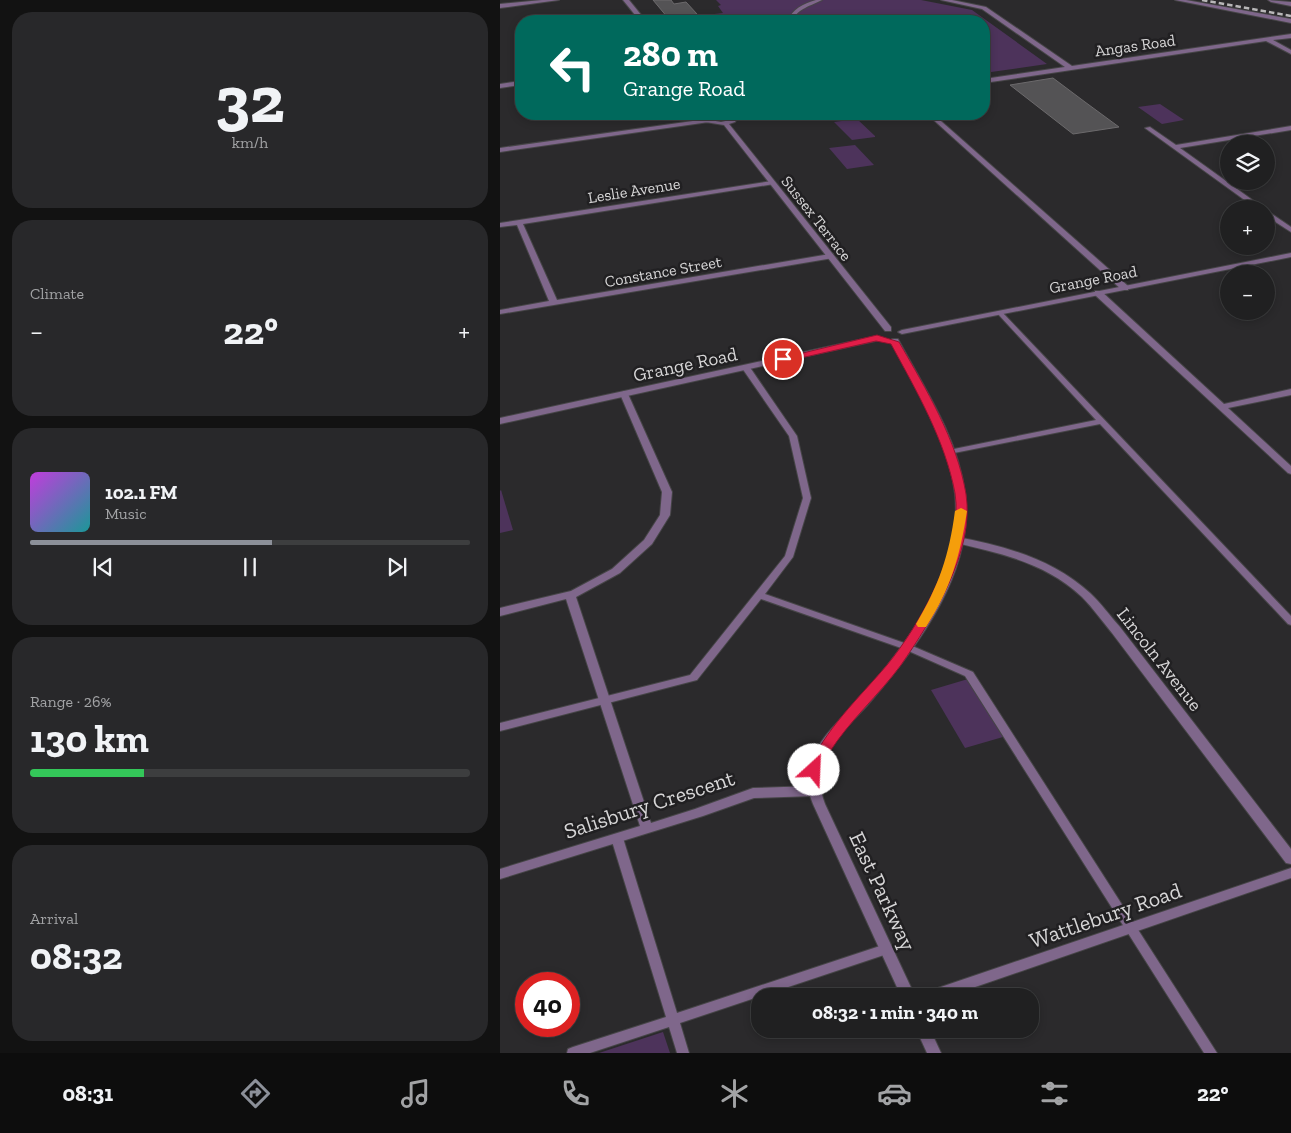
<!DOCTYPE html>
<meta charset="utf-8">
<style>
:root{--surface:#202021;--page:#28282a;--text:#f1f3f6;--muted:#a2a3a5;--line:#3d3e3f;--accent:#8c9099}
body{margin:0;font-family:"Zilla Slab",serif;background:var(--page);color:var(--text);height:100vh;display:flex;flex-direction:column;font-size:19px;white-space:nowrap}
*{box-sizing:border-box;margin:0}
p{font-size:16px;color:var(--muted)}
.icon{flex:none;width:28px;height:28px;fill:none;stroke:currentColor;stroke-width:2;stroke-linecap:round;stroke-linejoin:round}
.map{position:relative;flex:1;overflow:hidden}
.sheet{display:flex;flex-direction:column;gap:12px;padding:12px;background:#121212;width:500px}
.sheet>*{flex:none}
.top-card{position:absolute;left:15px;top:15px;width:475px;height:105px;border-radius:20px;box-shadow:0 2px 8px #0003,0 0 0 1px var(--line);background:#00695c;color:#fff;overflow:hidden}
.fabs{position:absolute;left:720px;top:135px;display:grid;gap:10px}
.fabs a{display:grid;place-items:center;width:55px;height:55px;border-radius:50%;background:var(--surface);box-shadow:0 2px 8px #0003,0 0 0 1px var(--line);font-size:25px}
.speed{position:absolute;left:15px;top:972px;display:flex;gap:10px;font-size:25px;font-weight:700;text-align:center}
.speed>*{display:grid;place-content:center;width:65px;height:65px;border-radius:50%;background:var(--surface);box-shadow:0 2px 8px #0003,0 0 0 1px var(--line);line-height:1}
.speed .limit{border:8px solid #d22;background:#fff;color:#111}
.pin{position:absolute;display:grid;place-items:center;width:42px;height:42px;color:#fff;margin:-21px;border:2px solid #fff;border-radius:50%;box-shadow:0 1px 5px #0007}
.me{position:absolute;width:55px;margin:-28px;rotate:25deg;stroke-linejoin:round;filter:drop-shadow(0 0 4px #0008)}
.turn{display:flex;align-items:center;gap:18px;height:105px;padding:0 25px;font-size:22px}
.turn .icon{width:65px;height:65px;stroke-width:2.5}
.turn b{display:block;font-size:35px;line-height:42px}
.big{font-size:38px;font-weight:700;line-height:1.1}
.sheet .widget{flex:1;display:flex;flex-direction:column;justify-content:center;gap:8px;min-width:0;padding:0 18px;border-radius:20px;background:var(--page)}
.sheet .dial{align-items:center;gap:0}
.dial b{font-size:65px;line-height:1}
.song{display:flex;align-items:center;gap:15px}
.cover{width:60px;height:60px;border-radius:8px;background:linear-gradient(135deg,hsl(290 70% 55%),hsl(180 70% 35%))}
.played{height:5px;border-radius:2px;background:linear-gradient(90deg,var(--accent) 55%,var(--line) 55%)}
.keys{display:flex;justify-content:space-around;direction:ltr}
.heat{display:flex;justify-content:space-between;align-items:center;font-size:28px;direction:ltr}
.charge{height:8px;border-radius:4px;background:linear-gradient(90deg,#34c759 26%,var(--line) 0)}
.trip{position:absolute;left:251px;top:988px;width:288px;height:50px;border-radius:20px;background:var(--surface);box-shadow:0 2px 8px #0003,0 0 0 1px var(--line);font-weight:700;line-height:50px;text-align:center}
.tabs{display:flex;height:80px;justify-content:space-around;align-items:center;background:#0d0d0d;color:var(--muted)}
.tabs .icon{width:35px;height:35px}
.tabs .on{color:var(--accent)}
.tabs b{font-size:22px;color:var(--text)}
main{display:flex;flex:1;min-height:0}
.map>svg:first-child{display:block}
.green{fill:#4d335b}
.building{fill:#545355;stroke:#6c6a6c}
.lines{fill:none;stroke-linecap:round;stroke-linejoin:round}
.service-casing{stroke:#464547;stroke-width:2}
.minor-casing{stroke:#464547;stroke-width:2}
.tertiary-casing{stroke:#464547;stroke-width:2}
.service{fill:#7f678b;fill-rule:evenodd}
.minor{fill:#7f678b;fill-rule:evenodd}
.tertiary{fill:#7f678b;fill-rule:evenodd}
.rail{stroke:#b8b7b8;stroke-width:2.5;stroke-dasharray:5.5 3;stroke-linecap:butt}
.route{fill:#e11d48;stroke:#92132f}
.slow{fill:#f59e0b}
.labels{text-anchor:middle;stroke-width:5;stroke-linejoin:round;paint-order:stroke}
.far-street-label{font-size:16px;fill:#d6d5d6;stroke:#212022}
.street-label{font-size:19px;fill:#d6d5d6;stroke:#212022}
.near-street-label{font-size:22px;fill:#d6d5d6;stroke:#212022}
</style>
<main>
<section class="sheet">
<div class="widget dial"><b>32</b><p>km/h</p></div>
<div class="widget"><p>Climate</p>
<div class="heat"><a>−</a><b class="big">22°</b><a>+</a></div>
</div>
<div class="widget">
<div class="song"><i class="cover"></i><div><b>102.1 FM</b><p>Music</p></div></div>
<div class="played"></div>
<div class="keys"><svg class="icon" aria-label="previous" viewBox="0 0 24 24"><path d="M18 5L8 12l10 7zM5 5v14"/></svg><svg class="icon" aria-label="pause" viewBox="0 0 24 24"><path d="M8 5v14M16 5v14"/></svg><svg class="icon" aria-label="next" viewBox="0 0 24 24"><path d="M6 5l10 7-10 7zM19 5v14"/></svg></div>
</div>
<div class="widget"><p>Range · 26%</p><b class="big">130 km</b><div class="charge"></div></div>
<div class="widget"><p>Arrival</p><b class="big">08:32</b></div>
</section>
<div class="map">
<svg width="791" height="1053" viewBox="0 0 791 1053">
<rect width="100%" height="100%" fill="#2b2a2c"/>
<!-- green -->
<g class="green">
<polygon points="216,0 421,0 472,10 547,64 484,73 484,21 232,21 229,19 209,21 154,21 223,13 218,6 221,5"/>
<polygon points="660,104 684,120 662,124 638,107"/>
<polygon points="357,119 375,136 375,137 352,140 334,122"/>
<polygon points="355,145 374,165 347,169 329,148"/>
<polygon points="1,490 13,530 0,533 0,491"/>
<polygon points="468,679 503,737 465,748 431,690"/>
<polygon points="163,1032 170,1053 99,1053"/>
</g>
<!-- building -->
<g class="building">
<polygon points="153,0 171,0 174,4 186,2 197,14 168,18"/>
<polygon points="553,78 585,102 619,127 573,134 510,85"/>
</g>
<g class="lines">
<defs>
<g id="service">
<path d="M316 0H322C311 6 298 8 292 21H288C292 9 303 4 316 0Z"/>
<polygon points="142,19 144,19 144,21 126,21"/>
<polygon points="500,311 502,312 791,616 791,625 788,624 600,424 449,454 446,454 445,452 446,450 449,450 596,420 498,314 496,313"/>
<polygon points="243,366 249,366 297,436 311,498 293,557 265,594 410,645 473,672 717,1053 704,1053 465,676 404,649 261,599 197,680 0,731 0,723 190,675 285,556 303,498 289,436 242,368"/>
<polygon points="117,834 121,835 123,838 177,1013 386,944 390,945 392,949 390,953 180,1023 189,1053 177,1053 169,1027 90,1053 67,1053 68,1049 73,1047 166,1017 111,838 113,835"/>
</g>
<g id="minor">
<polygon points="42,0 59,0 0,8 0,4"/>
<polygon points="441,0 452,0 486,7 572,66 791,34 791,38 773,40 791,50 791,54 766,41 484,83 484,79 565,67 482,9"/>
<polygon points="675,0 686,0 791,19 791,23"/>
<polygon points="768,0 791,2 791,6 771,2"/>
<polygon points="21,81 21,85 0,88 0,84"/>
<polygon points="245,114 259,114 235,119 232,117"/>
<polygon points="427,114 433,114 628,286 628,290 622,290"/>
<polygon points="207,119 209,120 209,122 0,152 0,148"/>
<polygon points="791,126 791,130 680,148 765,209 757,209 645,128 650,127 676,145"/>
<polygon points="272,181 274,182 274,184 23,224 57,300 330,254 333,254 333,258 0,314 0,310 49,301 17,225 0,227 0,223"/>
<polygon points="766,210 791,227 791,232 766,216"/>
<polygon points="595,291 601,291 724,404 791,389 791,395 728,408 791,466 791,474 788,473 595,295"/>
<polygon points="124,391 128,394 172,492 170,515 152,544 120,573 76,597 151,823 195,809 253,788 314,786 318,788 320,791 318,794 314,796 254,798 203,816 0,879 0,869 140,826 66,599 0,616 0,608 71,591 112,569 144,540 160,515 162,492 120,394"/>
<path d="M457 537C505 546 553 559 590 593 601 603 610 616 620 627L791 849V864L786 863 612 633C602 621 593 608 582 597 545 562 501 554 453 542L452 540Z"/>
</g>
<g id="tertiary">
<polygon points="123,0 129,0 146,21 140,21"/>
<polygon points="211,114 219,114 210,118 210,120 221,122 230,120 231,118 224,114 237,116 238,117 235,122 229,124 391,327 391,331 385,331 224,125 205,122 204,117"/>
<polygon points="791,253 791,257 402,334 398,332 402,330"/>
<polygon points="377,336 381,338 380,340 0,424 0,418"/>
<path d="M392 339H398L399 341C425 389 458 438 465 493 475 571 419 645 371 701 355 720 333 737 323 760 317 775 320 790 325 804L415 996H401L313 804C307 790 305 774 311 760 322 734 345 716 363 695 410 640 463 570 455 494 449 439 416 389 391 341Z"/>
<polygon points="791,868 791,878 449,996 425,996 427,992 432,990"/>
<polygon points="416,1029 430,1029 441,1053 427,1053"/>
</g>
</defs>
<!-- service casing -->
<use href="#service" class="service-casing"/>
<!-- minor casing -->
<use href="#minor" class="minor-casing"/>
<!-- tertiary casing -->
<use href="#tertiary" class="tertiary-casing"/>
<!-- service -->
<use href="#service" class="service"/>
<!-- minor -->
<use href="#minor" class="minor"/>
<!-- tertiary -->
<use href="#tertiary" class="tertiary"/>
<!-- rail -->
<polyline class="rail" points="702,0 791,16"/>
</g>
<!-- route -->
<path class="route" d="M377 335 399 342C426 389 457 440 466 494 475 552 432 620 401 665 379 695 349 721 329 753 325 759 323 767 319 774L314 775 308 770C324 730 359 698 387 665 420 625 464 547 455 493 445 440 417 392 391 344L376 341 283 362 278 359Z"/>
<!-- slow -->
<path class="slow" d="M461 508 467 511C460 556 451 588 426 627H418L416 624C439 585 449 556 455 511Z"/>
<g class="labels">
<!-- far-street labels -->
<g class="far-street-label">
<text transform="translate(635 45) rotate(-8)" y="6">Angas Road</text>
<text transform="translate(134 190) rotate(-9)" y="6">Leslie Avenue</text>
<text transform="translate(317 218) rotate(52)" y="6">Sussex Terrace</text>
<text transform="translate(163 271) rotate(-10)" y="6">Constance Street</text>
<text transform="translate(593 279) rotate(-11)" y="6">Grange Road</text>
</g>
<!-- street labels -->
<g class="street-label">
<text transform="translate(185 364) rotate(-12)" y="7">Grange Road</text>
<text transform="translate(660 659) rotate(52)" y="7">Lincoln Avenue</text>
</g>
<!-- near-street labels -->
<g class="near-street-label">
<text transform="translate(149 804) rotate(-18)" y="8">Salisbury Crescent</text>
<text transform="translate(383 891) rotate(65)" y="8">East Parkway</text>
<text transform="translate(605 915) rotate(-19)" y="8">Wattlebury Road</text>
</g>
</g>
</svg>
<div class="fabs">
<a><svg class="icon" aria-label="layers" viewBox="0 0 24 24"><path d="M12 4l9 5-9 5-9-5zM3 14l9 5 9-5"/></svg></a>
<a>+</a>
<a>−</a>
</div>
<div class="speed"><div class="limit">40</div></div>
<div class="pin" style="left:283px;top:359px;background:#d93025"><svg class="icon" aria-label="arrive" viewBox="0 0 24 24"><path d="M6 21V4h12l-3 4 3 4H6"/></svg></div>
<svg class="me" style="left:314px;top:770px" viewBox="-20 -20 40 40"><circle r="19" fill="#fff"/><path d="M0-13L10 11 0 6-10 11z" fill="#e11d48"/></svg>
<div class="trip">08:32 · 1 min · 340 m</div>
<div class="top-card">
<div class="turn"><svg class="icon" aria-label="left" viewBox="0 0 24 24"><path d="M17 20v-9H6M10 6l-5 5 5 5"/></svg><div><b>280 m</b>Grange Road</div></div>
</div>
</div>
</main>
<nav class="tabs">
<b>08:31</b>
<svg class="icon on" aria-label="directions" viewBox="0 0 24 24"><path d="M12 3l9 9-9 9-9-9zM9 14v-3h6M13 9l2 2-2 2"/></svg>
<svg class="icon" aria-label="music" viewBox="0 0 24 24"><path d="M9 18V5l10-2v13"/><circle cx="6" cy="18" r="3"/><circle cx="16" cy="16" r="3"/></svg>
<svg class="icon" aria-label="phone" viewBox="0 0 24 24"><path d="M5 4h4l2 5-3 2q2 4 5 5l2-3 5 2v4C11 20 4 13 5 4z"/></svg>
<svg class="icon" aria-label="climate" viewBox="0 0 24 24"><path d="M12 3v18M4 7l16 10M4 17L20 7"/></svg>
<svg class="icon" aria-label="car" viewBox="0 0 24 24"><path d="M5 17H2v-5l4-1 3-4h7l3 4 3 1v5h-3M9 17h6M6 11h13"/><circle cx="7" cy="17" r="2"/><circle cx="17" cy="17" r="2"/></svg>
<svg class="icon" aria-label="filters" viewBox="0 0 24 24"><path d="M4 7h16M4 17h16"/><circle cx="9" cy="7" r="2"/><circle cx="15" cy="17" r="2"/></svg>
<b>22°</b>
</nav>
